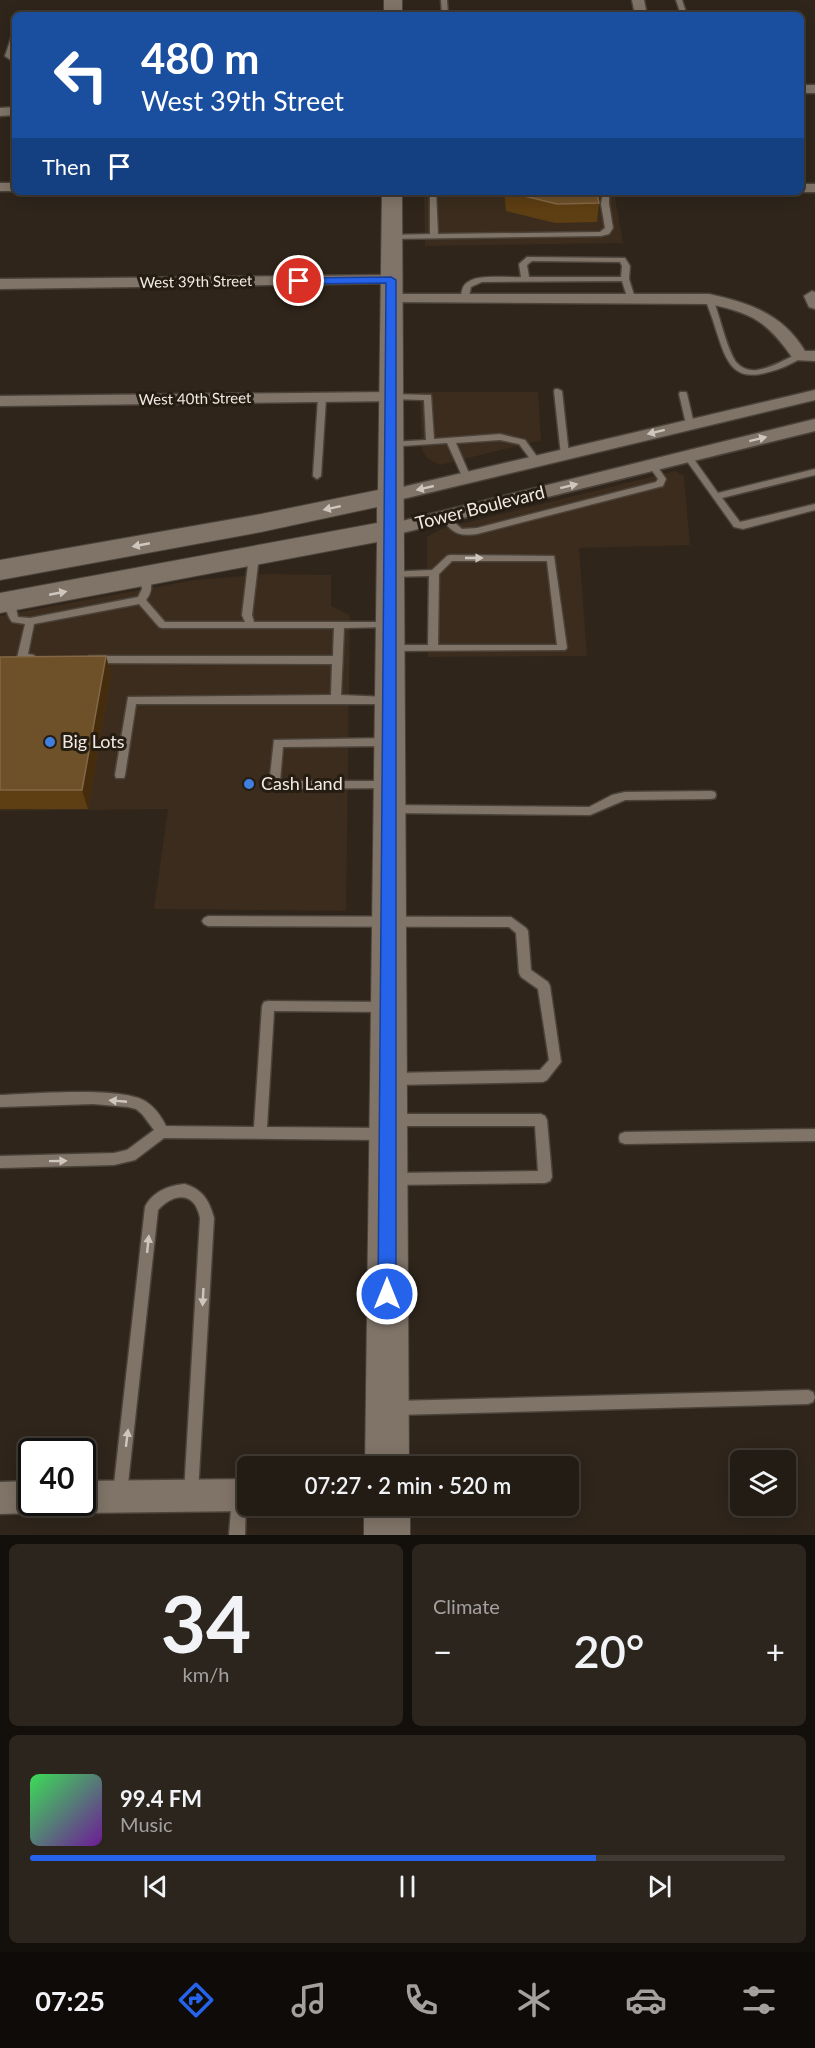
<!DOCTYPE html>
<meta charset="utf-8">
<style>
:root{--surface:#231c14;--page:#2b251d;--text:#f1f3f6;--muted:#a3a1a0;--line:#403a34;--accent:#2563eb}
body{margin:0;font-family:Lato,sans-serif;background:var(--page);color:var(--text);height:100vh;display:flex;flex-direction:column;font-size:22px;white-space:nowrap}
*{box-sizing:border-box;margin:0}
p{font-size:20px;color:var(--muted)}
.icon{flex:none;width:33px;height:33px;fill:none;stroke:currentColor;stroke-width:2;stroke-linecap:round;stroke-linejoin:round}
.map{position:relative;height:1535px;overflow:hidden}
.sheet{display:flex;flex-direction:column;gap:9px;padding:9px;background:#130f0b;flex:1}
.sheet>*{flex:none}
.guide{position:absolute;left:12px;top:12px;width:792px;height:183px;border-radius:9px;box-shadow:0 3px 15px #0003,0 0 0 2px var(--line);background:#1a4fa0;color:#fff;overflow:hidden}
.buttons{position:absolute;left:730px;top:1450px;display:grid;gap:12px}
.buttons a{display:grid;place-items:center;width:66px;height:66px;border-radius:9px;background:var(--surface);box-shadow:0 3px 15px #0003,0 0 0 2px var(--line);font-size:30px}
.speed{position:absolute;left:18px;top:1438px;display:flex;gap:12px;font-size:30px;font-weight:700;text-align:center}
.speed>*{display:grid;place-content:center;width:78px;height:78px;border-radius:50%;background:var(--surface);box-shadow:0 3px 15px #0003,0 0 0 2px var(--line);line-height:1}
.speed .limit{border:3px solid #111;border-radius:9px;background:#fff;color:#111}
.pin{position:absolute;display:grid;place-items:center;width:51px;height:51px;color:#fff;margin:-26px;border:3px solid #fff;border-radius:50%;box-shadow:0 2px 6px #0007}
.me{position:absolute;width:66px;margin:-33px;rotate:0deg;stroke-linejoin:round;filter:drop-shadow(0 0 4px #0008)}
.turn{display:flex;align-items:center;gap:21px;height:126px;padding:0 30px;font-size:27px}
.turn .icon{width:78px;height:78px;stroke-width:2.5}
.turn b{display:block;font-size:42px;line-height:51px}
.then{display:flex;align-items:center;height:57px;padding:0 30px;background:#0003;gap:12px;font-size:22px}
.big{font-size:45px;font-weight:600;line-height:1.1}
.sheet .tile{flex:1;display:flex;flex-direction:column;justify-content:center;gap:9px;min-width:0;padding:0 21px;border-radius:9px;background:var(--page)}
.sheet .dial{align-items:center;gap:0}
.dial b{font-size:78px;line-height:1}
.song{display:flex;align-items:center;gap:18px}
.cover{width:72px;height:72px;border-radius:9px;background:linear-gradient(135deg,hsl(130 70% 55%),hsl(280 70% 35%))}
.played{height:6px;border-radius:3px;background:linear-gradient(90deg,var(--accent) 75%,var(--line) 75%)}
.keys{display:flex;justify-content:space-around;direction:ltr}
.heat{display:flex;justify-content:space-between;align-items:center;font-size:33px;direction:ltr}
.sheet .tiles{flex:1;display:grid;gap:9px;grid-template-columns:1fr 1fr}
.tile:last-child{grid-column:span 2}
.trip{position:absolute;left:237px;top:1456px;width:342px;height:60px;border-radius:9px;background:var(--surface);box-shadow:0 3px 15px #0003,0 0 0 2px var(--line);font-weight:600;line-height:60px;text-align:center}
.menu{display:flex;height:96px;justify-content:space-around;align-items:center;background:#0e0b08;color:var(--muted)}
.menu .icon{width:42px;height:42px}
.menu .current{color:var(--accent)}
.menu b{font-size:27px;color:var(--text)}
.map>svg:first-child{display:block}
.built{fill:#3b2c1d}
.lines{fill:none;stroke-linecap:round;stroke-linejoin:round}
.lane-casing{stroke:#4b433a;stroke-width:3}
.street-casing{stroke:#4b433a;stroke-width:3}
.secondary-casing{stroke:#4b433a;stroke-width:2}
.lane{fill:#807468;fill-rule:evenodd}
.street{fill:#807468;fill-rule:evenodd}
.secondary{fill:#807468;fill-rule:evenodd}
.wall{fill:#5e3e13}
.shaded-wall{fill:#452c0d}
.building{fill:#6e5029;stroke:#826846;stroke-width:1.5}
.oneway{fill:#cfc7be}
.route{fill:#2563eb;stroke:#184099;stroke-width:1.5}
.shop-dot{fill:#3f7fe0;stroke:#251c12;stroke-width:2}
.labels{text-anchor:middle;stroke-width:6;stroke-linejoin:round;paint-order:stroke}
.far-street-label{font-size:15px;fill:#f1eae3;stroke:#251c12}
.street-label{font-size:18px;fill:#f1eae3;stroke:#251c12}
.poi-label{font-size:18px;fill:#f1eae3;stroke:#251c12;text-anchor:start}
</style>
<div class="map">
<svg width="815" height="1535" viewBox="0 0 815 1535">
<rect width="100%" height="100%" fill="#2f251b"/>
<!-- built -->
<g class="built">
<polygon points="424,192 614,192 623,243 425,246"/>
<polygon points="420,392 538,392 541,440 440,465 427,458 422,450"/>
<polygon points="675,471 684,476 690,545 579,548 587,656 428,657 427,537 441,529"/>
<polygon points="267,574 331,575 331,606 350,615 346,911 154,909 168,809 0,811 0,616 194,580"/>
</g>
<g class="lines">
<defs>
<g id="lane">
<polygon points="441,0 447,0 448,15 442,15"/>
<polygon points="676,0 682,0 687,15 681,15"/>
<polygon points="15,33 15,44 11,55 15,58 15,63 5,56 12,35"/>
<polygon points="430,192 436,192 438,234 600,232 605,228 601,204 603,192 609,192 609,204 613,228 609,234 601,236 388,239 387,237 391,235 430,234"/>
<path d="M527 257 625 258 630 266 629 279 635 298 628 300 622 281 482 282 471 287 468 301 461 299C461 293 462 285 468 282 479 274 508 278 521 277L519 264ZM532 261 620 262 622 266 621 277H529L527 265Z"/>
<path d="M706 297 713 299C720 316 726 347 736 362 741 368 749 371 757 370 771 368 784 360 797 354H800L804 356C793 364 778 370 765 373 731 382 725 357 716 330 713 320 709 309 705 299Z"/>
<polygon points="555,389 558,389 562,391 569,455 565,458 561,455 554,391"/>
<polygon points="680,392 686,392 687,394 694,424 693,426 687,426 686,424 679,394"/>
<polygon points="391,394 431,395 434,439 500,434 525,440 541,462 540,464 534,464 519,444 500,440 456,443 471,478 467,481 463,478 447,443 387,447 387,443 390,442 426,440 424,400 388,399 387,397"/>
<polygon points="322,395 326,398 321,476 317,479 313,476 318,398"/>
<polygon points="688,454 691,455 718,493 815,469 815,475 722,498 740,522 815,504 815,510 743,529 734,527 684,457"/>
<path d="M652 462 655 463 666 479 663 486 477 534C458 537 450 532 441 516L442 514H448L455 523 462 529 477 528 656 482 658 479 648 465Z"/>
<path d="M254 553 259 556 252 615 254 622H391L393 624 388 627 344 628 341 695 388 697 392 698 393 701 392 704H136L125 775 124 778H116L115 775 128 697 331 695 332 664 92 663 89 662 87 659 89 656H333L334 628H162L159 627 139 604 34 624 28 654 34 655 36 658C32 663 21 663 17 658L25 624 12 622C7 615 4 607 8 599H14L18 617 30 618 138 597 142 589 140 576 145 573 150 576C152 586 152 592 146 600L165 622H245L242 615 249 556Z"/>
<path d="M450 555 554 556 567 648 565 650 389 651 387 649 392 645H428L429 576 389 577 386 576 384 574 386 572 432 570 447 556ZM452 561H547L557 645H438L439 574Z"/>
<polygon points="388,738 393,742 388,746 283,747 280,781 386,781 390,782 391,785 390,788 274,789 270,788 269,785 274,740"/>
<polygon points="711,791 715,792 716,795 715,798 711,799 625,800 590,815 392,813 388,812 387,809 388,806 392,805 589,807 612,795 625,792"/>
<polygon points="208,916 511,917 526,928 528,931 531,970 548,982 550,986 561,1062 547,1080 543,1082 394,1085 390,1083 388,1079 390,1075 394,1073 540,1070 549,1060 538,989 521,977 519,973 516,933 509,927 208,926 204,924 202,921 204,918"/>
<path d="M268 1001 384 1002 388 1003 390 1007 388 1011 384 1012 274 1011 267 1127 381 1128 386 1130 387 1134 386 1138 381 1140 164 1138 135 1160 114 1165 0 1168V1156L114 1153 127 1150 154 1130 142 1114 136 1109 128 1107 93 1104 0 1107V1095C33 1094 119 1086 145 1101 155 1107 161 1116 166 1126L254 1127 262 1006 264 1002Z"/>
<polygon points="394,1114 541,1114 545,1116 547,1120 552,1177 550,1181 545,1183 393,1185 388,1183 386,1179 388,1175 393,1173 538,1171 535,1126 394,1126 390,1124 388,1120 390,1116"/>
<polygon points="815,1129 815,1141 625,1144 620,1142 619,1138 620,1134 625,1132"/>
<path d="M185 1184C203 1190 209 1200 214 1218L198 1493 196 1498 191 1500 186 1498 184 1493 200 1218C195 1192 175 1192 158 1210L127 1493 125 1498 120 1500 115 1498 113 1493 145 1207C152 1192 169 1185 185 1184Z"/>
<polygon points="808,1390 813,1392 815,1397 813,1402 808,1404 395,1415 390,1413 388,1408 390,1403 395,1401"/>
<polygon points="239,1491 244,1493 246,1498 245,1535 229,1535 232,1498 234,1493"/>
</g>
<g id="street">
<polygon points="632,0 644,0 647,15 635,15"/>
<rect x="801" y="85" width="14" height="8"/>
<polygon points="15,107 15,115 0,116 0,108"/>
<rect x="0" y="183" width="15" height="8"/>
<polygon points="801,184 815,184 815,192 799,192 801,192"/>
<polygon points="391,275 397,277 399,280 397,283 0,289 0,279"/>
<polygon points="812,291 815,292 815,309 809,307 804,296"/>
<path d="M391 294H709C750 303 783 314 805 351H815V361L794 360C768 322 753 313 709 304L385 302 383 299Z"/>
<polygon points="815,390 815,400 390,502 383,500 381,496 383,492 390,490"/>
<polygon points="390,392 396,393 399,397 396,401 0,406 0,396"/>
<polygon points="815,419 815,431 390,536 383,535 380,530 383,525 390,524"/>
<polygon points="248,1479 248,1506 259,1506 248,1511 82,1513 71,1508 68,1503 82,1503 82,1481"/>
<polygon points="32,1481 32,1503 46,1503 43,1508 32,1513 0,1514 0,1482"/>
</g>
<g id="secondary">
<rect x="384" y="0" width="18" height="15"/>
<polygon points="382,192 402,192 409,1467 365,1467 377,542 0,613 0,593 377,523 377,507 261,532 0,580 0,560 261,514 378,490"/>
<rect x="364" y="1506" width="46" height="29"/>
</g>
</defs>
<!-- lane casing -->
<use href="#lane" class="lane-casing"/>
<!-- street casing -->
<use href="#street" class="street-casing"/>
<!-- secondary casing -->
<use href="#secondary" class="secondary-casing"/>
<!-- lane -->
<use href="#lane" class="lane"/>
<!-- street -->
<use href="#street" class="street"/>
<!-- secondary -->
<use href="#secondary" class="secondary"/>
</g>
<!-- wall -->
<g class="wall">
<polygon points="504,192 597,192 599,203 597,222 555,223 506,211"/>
<polygon points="106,656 111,675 88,809 0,809 0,657"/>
</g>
<!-- shaded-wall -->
<polygon class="shaded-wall" points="106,656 111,675 88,809 82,790"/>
<!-- building -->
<g class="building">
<polygon points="508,192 597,192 599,203 557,204"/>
<polygon points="106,656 82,790 0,790 0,657"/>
</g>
<!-- one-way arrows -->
<defs><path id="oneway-solid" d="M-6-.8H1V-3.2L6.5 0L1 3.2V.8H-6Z" transform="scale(1.5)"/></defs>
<g class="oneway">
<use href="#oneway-solid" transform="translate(656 432) rotate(166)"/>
<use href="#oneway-solid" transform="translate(758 439) rotate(-14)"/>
<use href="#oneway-solid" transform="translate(569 486) rotate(-14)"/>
<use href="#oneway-solid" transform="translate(425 488) rotate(167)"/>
<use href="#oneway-solid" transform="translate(332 508) rotate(168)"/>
<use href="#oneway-solid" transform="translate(141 545) rotate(169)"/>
<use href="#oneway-solid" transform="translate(474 558)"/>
<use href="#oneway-solid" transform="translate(58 593) rotate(-11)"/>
<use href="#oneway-solid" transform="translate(118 1101) rotate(-175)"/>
<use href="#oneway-solid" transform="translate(58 1161) rotate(-1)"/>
<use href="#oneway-solid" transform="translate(148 1244) rotate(-84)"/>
<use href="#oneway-solid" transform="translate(203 1297) rotate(93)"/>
<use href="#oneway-solid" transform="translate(127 1438) rotate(-83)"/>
</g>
<!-- route -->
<polygon class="route" points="391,277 396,280 396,1294 393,1300 387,1303 381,1300 378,1294 386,283 299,284 294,281 299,278"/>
<!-- markers -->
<g class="shop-dot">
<circle cx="50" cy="742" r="6"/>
<circle cx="249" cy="784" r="6"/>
</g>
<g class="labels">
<!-- far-street labels -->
<g class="far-street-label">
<text transform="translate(196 282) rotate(-1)" y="5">West 39th Street</text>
<text transform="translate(195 399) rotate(-1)" y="5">West 40th Street</text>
</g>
<!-- street labels -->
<g class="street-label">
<text transform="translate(480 508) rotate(-14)" y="6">Tower Boulevard</text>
</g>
<!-- poi labels -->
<g class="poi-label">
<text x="62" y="748">Big Lots</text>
<text x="261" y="790">Cash Land</text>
</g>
</g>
</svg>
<div class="buttons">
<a><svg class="icon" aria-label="layers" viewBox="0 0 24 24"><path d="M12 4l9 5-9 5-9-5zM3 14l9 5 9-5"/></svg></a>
</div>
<div class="speed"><div class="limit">40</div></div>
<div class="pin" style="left:299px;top:281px;background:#d93025"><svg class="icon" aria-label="arrive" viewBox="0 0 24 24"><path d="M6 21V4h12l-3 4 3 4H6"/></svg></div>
<svg class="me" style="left:387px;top:1294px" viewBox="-20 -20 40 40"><circle r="17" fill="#2563eb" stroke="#fff" stroke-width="3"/><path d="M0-11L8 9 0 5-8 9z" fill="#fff"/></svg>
<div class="trip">07:27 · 2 min · 520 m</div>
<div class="guide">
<div class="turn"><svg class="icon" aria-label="left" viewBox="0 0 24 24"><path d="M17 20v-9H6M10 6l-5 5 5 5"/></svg><div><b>480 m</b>West 39th Street</div></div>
<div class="then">Then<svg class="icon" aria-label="arrive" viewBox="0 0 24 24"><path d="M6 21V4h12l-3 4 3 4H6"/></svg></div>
</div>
</div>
<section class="sheet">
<div class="tiles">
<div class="tile dial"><b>34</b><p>km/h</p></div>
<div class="tile"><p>Climate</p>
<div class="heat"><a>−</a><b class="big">20°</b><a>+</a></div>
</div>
<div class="tile">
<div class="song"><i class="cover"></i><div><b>99.4 FM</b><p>Music</p></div></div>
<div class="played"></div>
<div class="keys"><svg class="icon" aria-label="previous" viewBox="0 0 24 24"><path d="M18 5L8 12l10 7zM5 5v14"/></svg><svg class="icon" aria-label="pause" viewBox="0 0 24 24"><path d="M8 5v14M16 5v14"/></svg><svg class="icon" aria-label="next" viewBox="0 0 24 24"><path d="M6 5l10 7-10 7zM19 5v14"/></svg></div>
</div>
</div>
</section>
<nav class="menu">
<b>07:25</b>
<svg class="icon current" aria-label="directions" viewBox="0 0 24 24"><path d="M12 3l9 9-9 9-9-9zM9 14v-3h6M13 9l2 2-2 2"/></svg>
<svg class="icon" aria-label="music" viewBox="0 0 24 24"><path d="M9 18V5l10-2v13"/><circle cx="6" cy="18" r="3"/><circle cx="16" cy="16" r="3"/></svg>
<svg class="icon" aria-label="phone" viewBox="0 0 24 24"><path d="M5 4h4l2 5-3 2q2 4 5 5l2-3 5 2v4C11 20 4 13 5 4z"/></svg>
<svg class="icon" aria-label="climate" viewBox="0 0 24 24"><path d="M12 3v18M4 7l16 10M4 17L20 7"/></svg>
<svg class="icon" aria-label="car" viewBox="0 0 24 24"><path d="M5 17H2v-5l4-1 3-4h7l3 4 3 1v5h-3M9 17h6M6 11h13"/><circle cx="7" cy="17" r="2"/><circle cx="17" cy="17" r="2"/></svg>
<svg class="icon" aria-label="filters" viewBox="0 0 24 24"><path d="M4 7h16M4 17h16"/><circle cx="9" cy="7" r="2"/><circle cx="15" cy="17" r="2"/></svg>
</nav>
